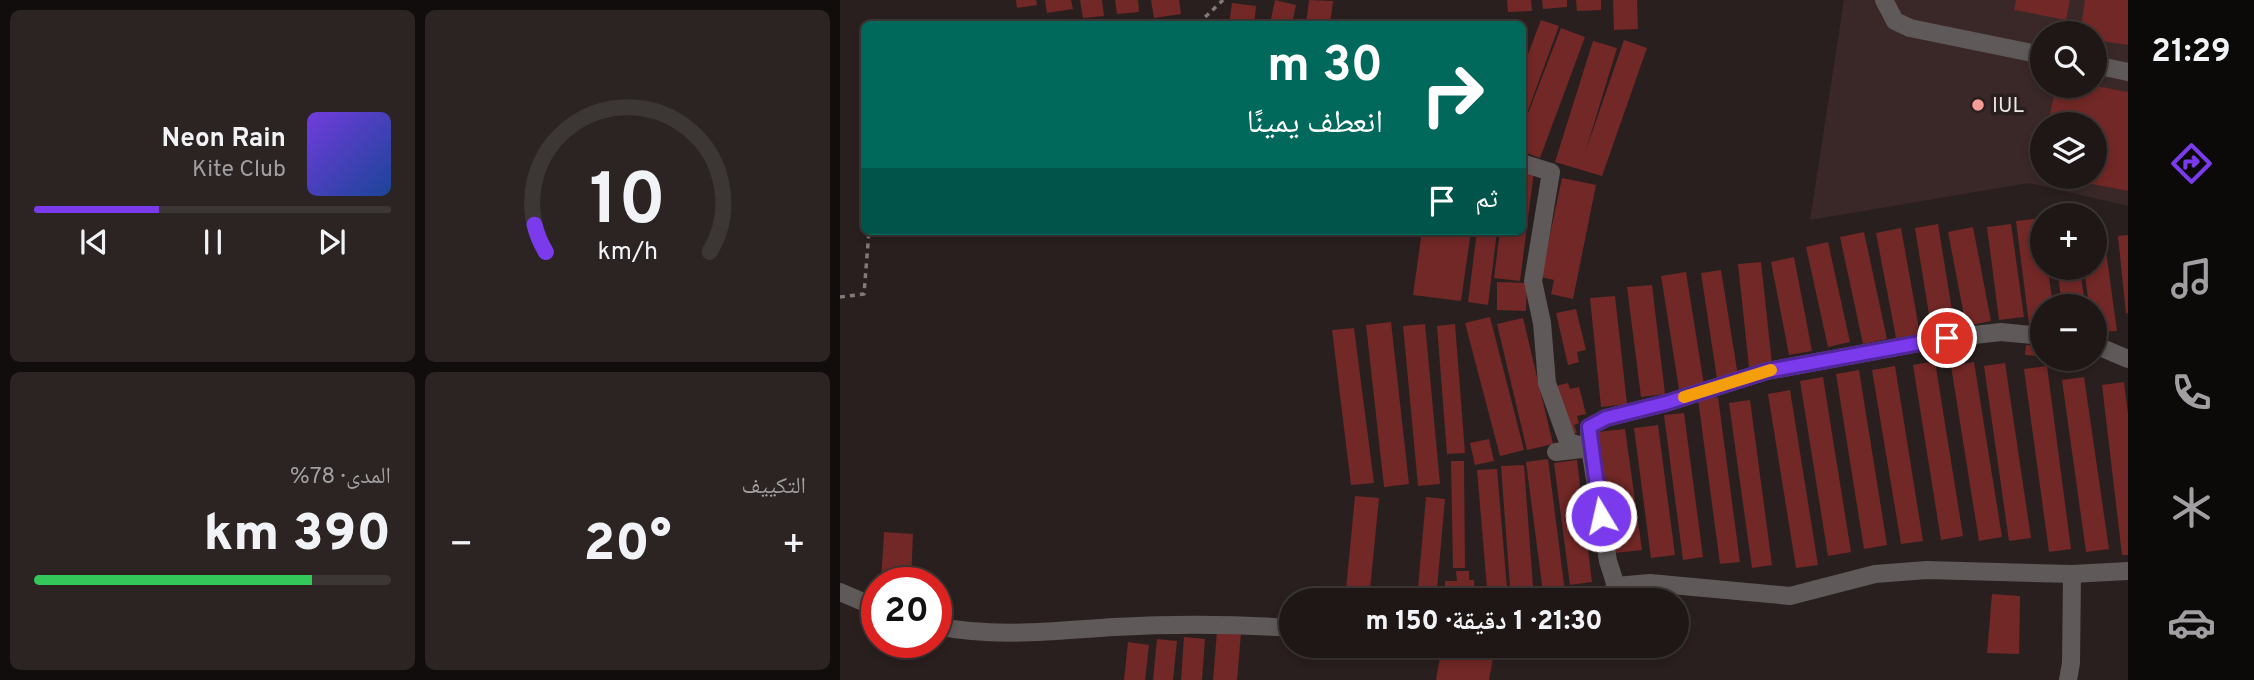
<!DOCTYPE html>
<html lang="ar">
<meta charset="utf-8">
<style>
:root{--surface:#1f1716;--page:#2c2423;--text:#f1f3f6;--muted:#a19fa1;--line:#3c3635;--accent:#7c3aed}
body{margin:0;font-family:Overpass,"Noto Naskh Arabic",sans-serif;background:var(--page);color:var(--text);direction:rtl;height:100vh;display:flex;flex-direction:column;font-size:26px;white-space:nowrap}
*{box-sizing:border-box;margin:0}
p{font-size:23px;color:var(--muted)}
.icon{flex:none;width:38px;height:38px;fill:none;stroke:currentColor;stroke-width:2;stroke-linecap:round;stroke-linejoin:round}
.map{position:relative;flex:1;overflow:hidden;direction:ltr}
.panel{display:flex;flex-direction:column;gap:10px;padding:10px;background:#110d0c;width:840px}
.panel>*{flex:none}
.guide{position:absolute;left:21px;top:21px;width:665px;height:214px;border-radius:10px;box-shadow:0 4px 10px #0003,0 0 0 2px var(--line);direction:rtl;background:#00695c;color:#fff;overflow:hidden}
.buttons{position:absolute;left:1190px;top:21px;display:grid;gap:14px}
.buttons a{display:grid;place-items:center;width:77px;height:77px;border-radius:50%;background:var(--surface);box-shadow:0 4px 10px #0003,0 0 0 2px var(--line);font-size:35px}
.speed{position:absolute;left:21px;top:567px;display:flex;gap:14px;font-size:35px;font-weight:700;text-align:center}
.speed>*{display:grid;place-content:center;width:91px;height:91px;border-radius:50%;background:var(--surface);box-shadow:0 4px 10px #0003,0 0 0 2px var(--line);line-height:1}
.speed .limit{border:10px solid #d22;background:#fff;color:#111}
.pin{position:absolute;display:grid;place-items:center;width:60px;height:60px;color:#fff;margin:-30px;border:4px solid #fff;border-radius:50%;box-shadow:0 2px 7px #0007}
.me{position:absolute;width:77px;margin:-38px;rotate:351deg;stroke-linejoin:round;filter:drop-shadow(0 0 5px #0008)}
.turn{display:flex;align-items:center;gap:24px;height:147px;padding:0 28px;font-size:32px}
.turn .icon{width:91px;height:91px;stroke-width:2.5}
.turn b{display:block;font-size:49px;line-height:60px}
.then{display:flex;align-items:center;height:66px;padding:0 28px;background:#0003;gap:14px;font-size:26px}
.big{font-size:52px;font-weight:800;line-height:1.1}
.panel .card{flex:1;display:flex;flex-direction:column;justify-content:center;gap:10px;min-width:0;padding:0 24px;border-radius:10px;background:var(--page)}
.panel .dial{align-items:center;gap:0}
.dial svg{height:182px;overflow:visible;fill:none;stroke:var(--line);stroke-width:7;stroke-linecap:round;text-anchor:middle}
.dial text{fill:var(--text);stroke:none}
.song{display:flex;align-items:center;gap:21px}
.cover{width:84px;height:84px;border-radius:10px;background:linear-gradient(135deg,hsl(260 70% 55%),hsl(220 70% 35%))}
.played{height:7px;border-radius:4px;background:linear-gradient(90deg,var(--accent) 35%,var(--line) 35%)}
.keys{display:flex;justify-content:space-around;direction:ltr}
.heat{display:flex;justify-content:space-between;align-items:center;font-size:38px;direction:ltr}
.charge{height:10px;border-radius:5px;background:linear-gradient(90deg,#34c759 78%,var(--line) 0)}
.panel .tiles{flex:1;display:grid;gap:10px;grid-template-columns:repeat(2,1fr)}
.trip{position:absolute;left:439px;top:588px;width:410px;height:70px;border-radius:35px;background:var(--surface);box-shadow:0 4px 10px #0003,0 0 0 2px var(--line);font-weight:800;line-height:70px;text-align:center;direction:rtl}
main{display:flex;flex:1;min-height:0}
.tabs{display:flex;flex-direction:column;width:126px;justify-content:space-around;align-items:center;background:#0c0909;color:var(--muted)}
.tabs .icon{width:49px;height:49px}
.tabs .current{color:var(--accent)}
.tabs b{font-size:32px;color:var(--text)}
.map>svg:first-child{display:block}
.built{fill:#392827;fill-rule:evenodd}
.building{fill:#722826}
.lines{fill:none;stroke-linecap:round;stroke-linejoin:round}
.path{stroke:#827a79;stroke-width:3.5;stroke-dasharray:5 5;stroke-linecap:butt}
.minor{stroke:#5f5959;stroke-width:18}
.route-casing{stroke:#51269a;stroke-width:18}
.route{stroke:#7c3aed;stroke-width:12}
.slow{stroke:#f59e0b;stroke-width:12}
.poi-dot{fill:#f59c95;stroke:#291f1e;stroke-width:2.5}
.labels{text-anchor:middle;stroke-width:7;stroke-linejoin:round;paint-order:stroke}
.poi-label{font-size:21px;fill:#ece6e5;stroke:#291f1e;text-anchor:start}
</style>
<main>
<nav class="tabs">
<b>21:29</b>
<svg class="icon current" aria-label="directions" viewBox="0 0 24 24"><path d="M12 3l9 9-9 9-9-9zM9 14v-3h6M13 9l2 2-2 2"/></svg>
<svg class="icon" aria-label="music" viewBox="0 0 24 24"><path d="M9 18V5l10-2v13"/><circle cx="6" cy="18" r="3"/><circle cx="16" cy="16" r="3"/></svg>
<svg class="icon" aria-label="phone" viewBox="0 0 24 24"><path d="M5 4h4l2 5-3 2q2 4 5 5l2-3 5 2v4C11 20 4 13 5 4z"/></svg>
<svg class="icon" aria-label="climate" viewBox="0 0 24 24"><path d="M12 3v18M4 7l16 10M4 17L20 7"/></svg>
<svg class="icon" aria-label="car" viewBox="0 0 24 24"><path d="M5 17H2v-5l4-1 3-4h7l3 4 3 1v5h-3M9 17h6M6 11h13"/><circle cx="7" cy="17" r="2"/><circle cx="17" cy="17" r="2"/></svg>
</nav>
<div class="map">
<svg width="1288" height="680" viewBox="0 0 1288 680">
<rect width="100%" height="100%" fill="#291f1e"/>
<!-- built -->
<path class="built" d="M1004 0H1288V206L1189 183 970 220ZM1202 33H1255V86H1202ZM1202 124H1255V177H1202Z"/>
<!-- building -->
<g class="building">
<polygon points="176,0 196,0 197,5 177,8"/>
<polygon points="205,0 231,0 233,9 207,13"/>
<polygon points="240,0 262,0 264,16 243,18"/>
<polygon points="275,0 298,0 299,12 277,14"/>
<polygon points="311,0 339,0 341,14 314,18"/>
<polygon points="435,0 456,5 452,24 430,24"/>
<polygon points="469,0 493,1 490,24 466,24"/>
<polygon points="667,0 691,0 692,11 668,12"/>
<polygon points="702,0 727,0 727,7 703,9"/>
<polygon points="736,0 761,0 761,10 737,11"/>
<polygon points="773,0 797,0 798,29 774,30"/>
<polygon points="1176,0 1230,0 1226,20 1174,10"/>
<polygon points="1245,0 1288,0 1288,45 1255,40 1255,33 1240,33"/>
<polygon points="392,3 416,6 414,24 389,24"/>
<polygon points="701,20 719,26 683,124 682,70"/>
<polygon points="721,28 745,37 700,158 682,151 682,129"/>
<polygon points="784,40 807,48 762,176 715,162 753,41 777,48 745,153"/>
<polygon points="1216,86 1256,86 1288,92 1288,191 1221,178 1255,177 1255,124 1208,124"/>
<polygon points="682,169 694,171 680,281 654,278 660,231 682,231"/>
<polygon points="722,178 756,185 733,299 711,294 714,280 701,277"/>
<polygon points="1202,218 1202,268 1208,268 1213,306 1202,306 1202,323 1189,324 1176,221"/>
<polygon points="1098,224 1115,329 1092,333 1075,228"/>
<polygon points="1171,224 1184,317 1159,320 1147,227"/>
<polygon points="1133,227 1151,321 1126,326 1108,232"/>
<polygon points="1061,228 1080,334 1056,338 1036,233"/>
<polygon points="1263,229 1277,331 1255,332 1255,306 1249,306 1244,268 1255,268 1255,230"/>
<polygon points="582,231 631,231 621,301 573,295"/>
<polygon points="637,231 657,231 648,305 628,302"/>
<polygon points="1024,232 1047,339 1023,344 1000,237"/>
<polygon points="1288,235 1288,313 1286,314 1278,236"/>
<polygon points="988,242 1010,342 988,347 966,247"/>
<polygon points="954,257 972,351 949,355 931,262"/>
<polygon points="921,262 932,364 909,367 898,264"/>
<polygon points="1217,268 1240,268 1245,306 1222,306"/>
<polygon points="881,270 898,376 877,379 861,273"/>
<polygon points="846,272 864,385 839,389 821,276"/>
<polygon points="657,282 687,283 686,311 657,310"/>
<polygon points="812,285 825,394 801,397 787,287"/>
<polygon points="775,296 787,404 761,407 750,298"/>
<polygon points="736,309 746,350 737,352 739,362 728,365 716,313"/>
<polygon points="650,317 684,450 660,456 625,323"/>
<polygon points="683,318 713,444 687,450 657,324"/>
<polygon points="551,322 569,484 544,487 526,325"/>
<polygon points="585,324 600,484 578,486 563,326"/>
<polygon points="615,324 625,453 607,454 597,326"/>
<polygon points="514,328 534,483 511,485 492,330"/>
<polygon points="1186,345 1198,346 1197,356 1185,355"/>
<polygon points="1233,359 1245,359 1244,367 1232,365"/>
<polygon points="1095,361 1123,536 1101,540 1073,365"/>
<polygon points="1134,362 1162,537 1139,541 1111,366"/>
<polygon points="1165,363 1191,538 1169,541 1144,366"/>
<polygon points="1055,366 1083,541 1061,544 1032,370"/>
<polygon points="1207,366 1231,549 1209,552 1184,369"/>
<polygon points="1019,370 1047,545 1024,549 996,374"/>
<polygon points="983,377 1011,552 988,556 960,381"/>
<polygon points="1244,377 1269,549 1246,552 1222,380"/>
<polygon points="1284,382 1288,414 1288,555 1282,555 1262,385"/>
<polygon points="728,383 730,389 739,387 746,414 737,416 739,423 734,425 737,433 729,434 716,386"/>
<polygon points="950,390 978,565 956,568 928,394"/>
<polygon points="878,397 900,562 880,564 858,399"/>
<polygon points="910,400 932,565 912,568 889,403"/>
<polygon points="844,413 863,557 843,560 824,415"/>
<polygon points="818,425 835,555 811,558 794,428"/>
<polygon points="785,429 802,550 775,553 758,432"/>
<polygon points="649,439 654,461 635,465 630,443"/>
<polygon points="708,459 726,600 704,600 686,462"/>
<polygon points="737,460 752,582 730,585 714,463"/>
<polygon points="611,461 624,461 625,568 613,568"/>
<polygon points="684,465 694,600 671,600 661,466"/>
<polygon points="657,469 668,600 648,600 637,470"/>
<polygon points="515,496 539,498 529,600 505,600"/>
<polygon points="586,497 605,499 596,600 577,600"/>
<polygon points="44,532 73,534 71,583 41,583"/>
<polygon points="616,571 629,571 629,580 634,580 635,600 605,598 605,581 617,581"/>
<polygon points="1152,594 1180,596 1179,654 1147,653"/>
<polygon points="377,631 401,633 397,680 373,680"/>
<polygon points="344,637 365,639 362,680 341,680"/>
<polygon points="317,639 337,641 333,680 313,680"/>
<polygon points="288,642 309,645 305,680 284,680"/>
<polygon points="602,646 654,653 649,680 596,680"/>
</g>
<g class="lines">
<!-- path -->
<g class="path">
<polyline points="43,24 60,22 142,24"/>
<polyline points="358,24 383,0"/>
<polyline points="0,297 24,294 29,231"/>
</g>
<!-- minor -->
<g class="minor">
<polyline points="1044,0 1055,21 1070,28 1202,55"/>
<polyline points="1255,65 1288,72"/>
<polyline points="682,163 711,172 693,281 702,323 707,383 728,442 750,448 749,427 766,418 826,403 927,371 1107,338 1161,332 1202,336"/>
<polyline points="1255,345 1288,359"/>
<polyline points="716,452 750,448 768,561 776,586"/>
<polyline points="0,592 37,608"/>
<polyline points="767,600 776,586 810,583 950,596 1035,574 1087,570 1232,574 1288,571"/>
<path d="M96 626C155 638 214 631 274 627 332 624 393 624 452 628"/>
<polyline points="1228,680 1231,663 1232,574"/>
</g>
</g>
<g class="lines">
<defs>
<polyline id="route" points="761,516 749,427 766,418 826,403 927,371 1107,338"/>
</defs>
<!-- route casing -->
<use href="#route" class="route-casing"/>
<!-- route -->
<use href="#route" class="route"/>
<!-- slow -->
<polyline class="slow" points="844,397 931,370"/>
</g>
<!-- markers -->
<circle class="poi-dot" cx="1138" cy="105" r="7"/>
<g class="labels">
<!-- poi labels -->
<g class="poi-label">
<text x="1152" y="112">IUL</text>
</g>
</g>
</svg>
<div class="buttons">
<a><svg class="icon" aria-label="search" viewBox="0 0 24 24"><circle cx="10" cy="10" r="6"/><path d="M15 15l6 6"/></svg></a>
<a><svg class="icon" aria-label="layers" viewBox="0 0 24 24"><path d="M12 4l9 5-9 5-9-5zM3 14l9 5 9-5"/></svg></a>
<a>+</a>
<a>−</a>
</div>
<div class="speed"><div class="limit">20</div></div>
<div class="pin" style="left:1107px;top:338px;background:#d93025"><svg class="icon" aria-label="arrive" viewBox="0 0 24 24"><path d="M6 21V4h12l-3 4 3 4H6"/></svg></div>
<svg class="me" style="left:761px;top:516px" viewBox="-20 -20 40 40"><circle r="17" fill="#7c3aed" stroke="#fff" stroke-width="3"/><path d="M0-11L8 9 0 5-8 9z" fill="#fff"/></svg>
<div class="trip">21:30 · 1 دقيقة · 150 m</div>
<div class="guide">
<div class="turn"><svg class="icon" aria-label="right" viewBox="0 0 24 24"><path d="M7 20v-9h11M14 6l5 5-5 5"/></svg><div><b>30 m</b>انعطف يمينًا</div></div>
<div class="then">ثم<svg class="icon" aria-label="arrive" viewBox="0 0 24 24"><path d="M6 21V4h12l-3 4 3 4H6"/></svg></div>
</div>
</div>
<section class="panel">
<div class="tiles">
<div class="card dial"><svg viewBox="0 0 100 80">
<path d="M14 69A42 42 0 1 1 86 69"/>
<path d="M14 69A42 42 0 0 1 9 57" stroke="#7c3aed"/>
<text x="50" y="56" font-size="32" font-weight="700">10</text>
<text x="50" y="72" font-size="11">km/h</text>
</svg></div>
<div class="card">
<div class="song"><i class="cover"></i><div><b>Neon Rain</b><p>Kite Club</p></div></div>
<div class="played"></div>
<div class="keys"><svg class="icon" aria-label="previous" viewBox="0 0 24 24"><path d="M18 5L8 12l10 7zM5 5v14"/></svg><svg class="icon" aria-label="pause" viewBox="0 0 24 24"><path d="M8 5v14M16 5v14"/></svg><svg class="icon" aria-label="next" viewBox="0 0 24 24"><path d="M6 5l10 7-10 7zM19 5v14"/></svg></div>
</div>
<div class="card"><p>التكييف</p>
<div class="heat"><a>−</a><b class="big">20°</b><a>+</a></div>
</div>
<div class="card"><p>المدى · 78%</p><b class="big">390 km</b><div class="charge"></div></div>
</div>
</section>
</main>
